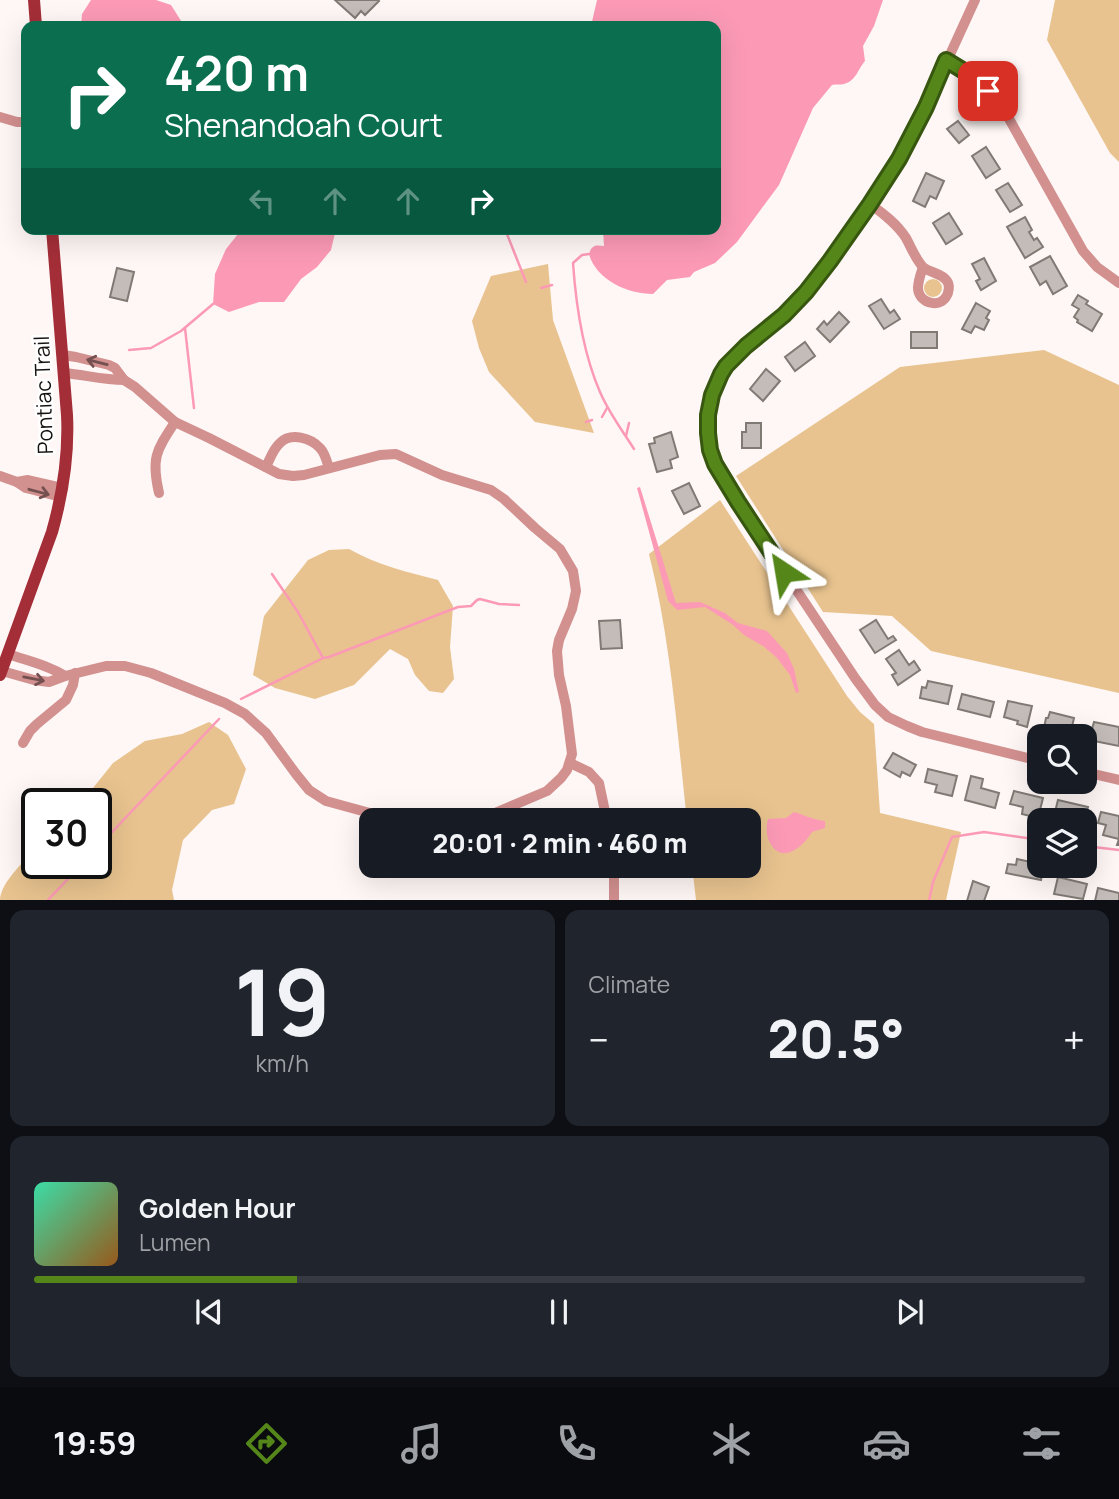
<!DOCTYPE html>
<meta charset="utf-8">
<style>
:root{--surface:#171b24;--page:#20242c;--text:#f1f3f6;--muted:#9ea1a6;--line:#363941;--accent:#558619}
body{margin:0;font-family:Manrope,sans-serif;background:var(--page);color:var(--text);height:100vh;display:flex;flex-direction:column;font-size:26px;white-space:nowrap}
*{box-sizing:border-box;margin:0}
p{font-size:23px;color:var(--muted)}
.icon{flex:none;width:38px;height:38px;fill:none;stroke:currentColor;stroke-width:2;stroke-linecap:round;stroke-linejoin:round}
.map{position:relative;height:900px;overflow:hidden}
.sheet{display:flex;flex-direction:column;gap:10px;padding:10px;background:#0d0f14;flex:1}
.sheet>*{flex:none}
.banner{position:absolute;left:21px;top:21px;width:700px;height:214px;border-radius:14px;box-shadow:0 7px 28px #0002;background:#0b6e4f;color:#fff;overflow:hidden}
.controls{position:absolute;left:1027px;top:724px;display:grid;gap:14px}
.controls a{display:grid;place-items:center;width:70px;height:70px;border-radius:14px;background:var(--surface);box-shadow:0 7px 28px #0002;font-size:35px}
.speed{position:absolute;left:21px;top:788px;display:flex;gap:14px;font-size:35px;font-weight:700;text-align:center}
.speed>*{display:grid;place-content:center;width:91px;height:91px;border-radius:50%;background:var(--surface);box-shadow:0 7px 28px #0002;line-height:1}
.speed .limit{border:4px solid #111;border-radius:10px;background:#fff;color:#111}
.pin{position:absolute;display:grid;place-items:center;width:60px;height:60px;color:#fff;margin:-30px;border-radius:14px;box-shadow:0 4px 10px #0006}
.me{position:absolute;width:77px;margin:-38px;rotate:327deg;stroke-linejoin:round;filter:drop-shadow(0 0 5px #0008)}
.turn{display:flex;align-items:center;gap:24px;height:147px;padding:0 28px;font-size:32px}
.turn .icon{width:91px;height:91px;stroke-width:2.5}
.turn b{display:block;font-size:49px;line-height:60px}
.lanes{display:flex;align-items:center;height:66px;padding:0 28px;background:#0003;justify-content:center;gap:35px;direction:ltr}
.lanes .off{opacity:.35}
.big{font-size:52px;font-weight:800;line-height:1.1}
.sheet .tile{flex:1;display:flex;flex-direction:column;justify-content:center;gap:10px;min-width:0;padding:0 24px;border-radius:14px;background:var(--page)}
.sheet .dial{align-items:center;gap:0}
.dial b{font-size:91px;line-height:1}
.song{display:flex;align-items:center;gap:21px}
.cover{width:84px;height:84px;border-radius:10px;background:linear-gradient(135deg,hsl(160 70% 55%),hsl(30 70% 35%))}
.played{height:7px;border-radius:4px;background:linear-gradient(90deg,var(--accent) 25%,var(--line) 25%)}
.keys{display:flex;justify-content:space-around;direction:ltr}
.heat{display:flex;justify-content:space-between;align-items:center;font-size:38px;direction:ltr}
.sheet .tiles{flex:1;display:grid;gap:10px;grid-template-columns:1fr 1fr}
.tile:last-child{grid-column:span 2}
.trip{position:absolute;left:359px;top:808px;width:402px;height:70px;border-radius:14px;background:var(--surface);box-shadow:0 7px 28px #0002;font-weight:800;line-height:70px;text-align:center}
.menu{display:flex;height:112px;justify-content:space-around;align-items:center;background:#090b0e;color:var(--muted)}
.menu .icon{width:49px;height:49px}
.menu .current{color:var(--accent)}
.menu b{font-size:32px;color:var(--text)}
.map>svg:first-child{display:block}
.green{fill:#e8c38f}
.water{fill:#fc9ab6}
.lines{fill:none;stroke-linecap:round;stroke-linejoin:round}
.stream{stroke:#fc9ab6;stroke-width:2.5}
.building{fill:#c3bcb8;stroke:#807a75;stroke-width:2}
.minor{stroke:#d2908f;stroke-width:10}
.major{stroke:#a42e38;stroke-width:12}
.oneway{stroke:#745150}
.route-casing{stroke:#375710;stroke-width:18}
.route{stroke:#558619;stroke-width:12}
.labels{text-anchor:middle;stroke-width:5;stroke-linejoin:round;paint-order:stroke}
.street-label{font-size:21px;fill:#151211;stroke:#fff}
</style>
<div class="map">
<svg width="1119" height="901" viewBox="0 0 1119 901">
<rect width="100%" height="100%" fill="#fef7f5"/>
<!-- green -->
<g class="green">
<polygon points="1055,0 1119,0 1119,162 1110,153 1047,40"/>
<polygon points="548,264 553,320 594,433 535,422 489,372 479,348 472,321 491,276"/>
<circle cx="933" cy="288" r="9"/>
<polygon points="1044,350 1119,385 1119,693 931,651 892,616 823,612 736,476 900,367"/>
<path d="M720 500 847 696 860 712 874 724 880 813 961 832 946 900H696L692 866H749V821H687C677 731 671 641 649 554Z"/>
<path d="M349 549C377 565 407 572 438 580L453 606 450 647 454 679 443 693 429 691 415 675 408 659 390 649 354 685 315 699 275 688 253 675 264 616 308 560 329 550Z"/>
<path d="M209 722 228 735 246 769 234 804 212 810 183 840 172 890 174 900H0C0 884 24 860 37 849V863H96V803H81L113 763 145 741 182 734Z"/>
</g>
<!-- water -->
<g class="water">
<polygon points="91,0 156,0 171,5 183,24 182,26 81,26 82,14"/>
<path d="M597 0H883L874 26 863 46 865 61C858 69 856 81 844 84 840 85 836 84 832 85L813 108 779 185 737 242 715 263 694 272 690 277 667 280 653 294C628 294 596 280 589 254 592 245 595 245 604 246L603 229H716V26H591Z"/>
<polygon points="242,229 336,229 331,250 317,267 301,279 284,302 259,302 229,312 213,304 215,274 226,249"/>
<polygon points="640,487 676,603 700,602 725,613 738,623 767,631 787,653 794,669 799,692 796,693 790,675 777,658 763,646 744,635 733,625 705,607 677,610 668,601 637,488"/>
<path d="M794 812C805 815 813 820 825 821V828L812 832C803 847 781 866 769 841 766 834 766 826 768 819L786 818Z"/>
</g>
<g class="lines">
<!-- stream -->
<g class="stream">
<polyline points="505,229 526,282"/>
<path d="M589 254 582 255 573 263C576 306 583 353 600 392 609 413 622 430 634 449"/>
<polyline points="541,288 552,285"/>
<polyline points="185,328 194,408"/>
<polyline points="129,350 151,348 181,331 213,304"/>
<polyline points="602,417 607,408"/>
<polyline points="586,422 592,420"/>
<polyline points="626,436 629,423"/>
<polyline points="272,574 298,612 323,658"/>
<polyline points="241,699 323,658 329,657 458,607 471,606 477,600 480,599 499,604 519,605"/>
<polyline points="1085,846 1119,850"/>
<polyline points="96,849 219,719"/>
<polyline points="47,901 83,863"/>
<polyline points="929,901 933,882 952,837 984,832 1040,840"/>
</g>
</g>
<!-- building -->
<g class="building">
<polygon points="335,0 378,0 379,1 365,15 361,11 355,18"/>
<polygon points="958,121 969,135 959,143 947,129"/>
<polygon points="986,147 1000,169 986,178 972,156"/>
<polygon points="926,173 944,181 936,199 930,196 925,207 913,201"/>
<polygon points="1008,183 1022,205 1010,212 996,190"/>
<polygon points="949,213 962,234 946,244 933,223"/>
<polygon points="1025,217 1032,230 1029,232 1034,240 1037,238 1043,247 1025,258 1007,227"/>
<polygon points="1050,256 1067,286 1053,294 1046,281 1040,285 1030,267"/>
<polygon points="984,258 996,281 981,290 976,281 980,279 972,264"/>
<polygon points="117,268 134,272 127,301 110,297"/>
<polygon points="1078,295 1088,301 1086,304 1102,314 1092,331 1077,322 1078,320 1074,317 1079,309 1072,305"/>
<polygon points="881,299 890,313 894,310 900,319 884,329 869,306"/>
<polygon points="976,303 990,311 986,318 989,320 984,330 975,326 971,333 962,329"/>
<polygon points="839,312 849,322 830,342 817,329 824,321 827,325"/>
<rect x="911" y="332" width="26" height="16"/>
<polygon points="805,342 815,356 795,371 785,357"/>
<polygon points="766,369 780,381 763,401 750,389"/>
<polygon points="746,423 761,423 761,448 742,448 742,432 746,432"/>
<polygon points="671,432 678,457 670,460 672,468 657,472 649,444 655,443 654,438"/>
<polygon points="689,483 700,506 684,514 672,491"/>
<polygon points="620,620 622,648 601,649 599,621"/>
<polygon points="876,620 888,639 893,636 896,640 875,653 860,630"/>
<polygon points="899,650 909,665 914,661 920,670 898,685 892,675 896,673 886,659"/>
<polygon points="928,681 952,686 948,704 920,698 922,687 926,688"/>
<polygon points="962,694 994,702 990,717 958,709"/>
<polygon points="1008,701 1032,706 1027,727 1017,724 1018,721 1004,717"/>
<polygon points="1050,712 1074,718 1070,735 1044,728 1046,718 1048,718"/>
<polygon points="1094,722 1119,727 1119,746 1089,740"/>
<polygon points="893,753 916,765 910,776 902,772 900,777 884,768"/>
<polygon points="928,769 957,776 952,796 935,792 937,785 925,782"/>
<polygon points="971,776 983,779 981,788 999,793 995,808 965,800"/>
<polygon points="1014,791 1043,798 1038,818 1022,814 1023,807 1010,804"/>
<polygon points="1058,800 1088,807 1084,821 1068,821 1068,819 1063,818 1064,814 1055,812"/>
<polygon points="1101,812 1119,816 1119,845 1117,845 1119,839 1103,835 1106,825 1098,823"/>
<polygon points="1017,859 1040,864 1040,866 1044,866 1041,880 1006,873 1008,864 1016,865"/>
<polygon points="1058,877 1087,884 1083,899 1054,894"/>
<polygon points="973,881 989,887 984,901 967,901"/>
<polygon points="1098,888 1119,893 1119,901 1095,901"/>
</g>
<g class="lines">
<!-- minor -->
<g class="minor">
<polyline points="975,0 926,107 886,181 830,261 806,292 784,315 746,346 726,366 716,385 708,415 708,433 710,450 715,463 738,502 855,678 875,705 888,717 907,726 922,732 1040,761"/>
<polyline points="946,60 972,76 1003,108 1083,251 1097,267 1119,283"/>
<polyline points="0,117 17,122 26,122"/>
<path d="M870 204C884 214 897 224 906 238 911 247 916 260 923 267 930 273 942 273 947 281 950 285 949 293 946 297 938 309 918 302 918 288 918 281 921 273 923 267"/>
<polyline points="63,355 76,357 109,365 115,368 124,380 135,387 175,422 209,438 279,474 293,476 304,475 380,455 396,454 442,475 491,490 504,499 535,528 560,549 573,571 576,591 572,609 559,640 557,651 559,675 566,706 572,754 567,770 561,778 547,791 476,821"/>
<path d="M65 373C85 375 104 380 124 380"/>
<path d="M266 467C270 459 273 449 280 443 291 432 311 438 320 448 325 453 327 462 329 468"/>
<polyline points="0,476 17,482"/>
<path d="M159 493C151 458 156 451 175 422"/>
<polyline points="61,497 26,488 17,482 28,480 63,488"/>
<path d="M8 654C28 661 48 665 65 676"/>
<polyline points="2,671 34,680 49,682 65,676 106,666 125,666 151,673 225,703 245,714 266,733 296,774 309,790 326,801 399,821"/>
<polyline points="23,743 30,731 37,724 66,700 73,685 75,673"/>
<polyline points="570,763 589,772 599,783 607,821"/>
<polyline points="1085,772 1119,780"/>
<polyline points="614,866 614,901"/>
</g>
<!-- major -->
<g class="major">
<polyline points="34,0 36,26"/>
<path d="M0 675 52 532C63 493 69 455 67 415L52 229"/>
</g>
</g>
<!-- one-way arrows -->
<defs><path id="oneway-shaft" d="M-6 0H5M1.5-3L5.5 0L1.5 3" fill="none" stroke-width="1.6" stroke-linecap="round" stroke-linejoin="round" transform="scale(1.75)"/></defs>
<g class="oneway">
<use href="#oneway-shaft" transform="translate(97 362) rotate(-166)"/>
<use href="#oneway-shaft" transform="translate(39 492) rotate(15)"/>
<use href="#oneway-shaft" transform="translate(34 679) rotate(11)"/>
</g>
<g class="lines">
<defs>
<polyline id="route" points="784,572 738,502 715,464 710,450 708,433 708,415 712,395 721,374 726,366 746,346 784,315 806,292 830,261 870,204 899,159 926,107 946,60 972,76 988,91"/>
</defs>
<!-- route casing -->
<use href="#route" class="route-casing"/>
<!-- route -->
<use href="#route" class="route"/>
</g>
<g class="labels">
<!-- street labels -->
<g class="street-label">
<text transform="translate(44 395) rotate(-92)" y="7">Pontiac Trail</text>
</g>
</g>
</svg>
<div class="controls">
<a><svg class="icon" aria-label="search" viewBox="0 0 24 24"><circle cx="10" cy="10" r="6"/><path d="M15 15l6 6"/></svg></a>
<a><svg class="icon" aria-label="layers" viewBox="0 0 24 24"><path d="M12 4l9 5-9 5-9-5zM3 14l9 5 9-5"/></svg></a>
</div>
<div class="speed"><div class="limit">30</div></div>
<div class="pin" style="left:988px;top:91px;background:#d93025"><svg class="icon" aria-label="arrive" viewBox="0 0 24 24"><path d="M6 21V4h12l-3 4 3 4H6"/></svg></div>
<svg class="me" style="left:784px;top:572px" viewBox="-20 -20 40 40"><path d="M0-17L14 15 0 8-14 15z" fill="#558619" stroke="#fff" stroke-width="4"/></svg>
<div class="trip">20:01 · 2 min · 460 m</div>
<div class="banner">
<div class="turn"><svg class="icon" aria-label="right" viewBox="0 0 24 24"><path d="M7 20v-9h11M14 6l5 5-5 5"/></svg><div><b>420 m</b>Shenandoah Court</div></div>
<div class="lanes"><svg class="icon off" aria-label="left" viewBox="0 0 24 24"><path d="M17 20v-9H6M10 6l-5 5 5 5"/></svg><svg class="icon off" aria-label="ahead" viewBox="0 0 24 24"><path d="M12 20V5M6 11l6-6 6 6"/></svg><svg class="icon off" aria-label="ahead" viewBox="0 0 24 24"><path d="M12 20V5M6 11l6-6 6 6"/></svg><svg class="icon" aria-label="right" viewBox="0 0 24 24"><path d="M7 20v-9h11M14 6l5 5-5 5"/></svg></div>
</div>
</div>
<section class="sheet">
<div class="tiles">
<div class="tile dial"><b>19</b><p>km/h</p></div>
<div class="tile"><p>Climate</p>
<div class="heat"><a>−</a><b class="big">20.5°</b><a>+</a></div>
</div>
<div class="tile">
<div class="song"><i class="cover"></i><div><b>Golden Hour</b><p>Lumen</p></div></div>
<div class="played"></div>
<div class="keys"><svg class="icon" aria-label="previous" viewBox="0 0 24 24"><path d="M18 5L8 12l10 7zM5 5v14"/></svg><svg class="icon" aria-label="pause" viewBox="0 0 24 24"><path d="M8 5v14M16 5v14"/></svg><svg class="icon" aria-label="next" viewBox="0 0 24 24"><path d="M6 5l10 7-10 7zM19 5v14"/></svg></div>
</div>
</div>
</section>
<nav class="menu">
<b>19:59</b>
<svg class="icon current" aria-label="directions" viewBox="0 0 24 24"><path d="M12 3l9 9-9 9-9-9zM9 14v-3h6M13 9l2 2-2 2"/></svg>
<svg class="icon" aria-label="music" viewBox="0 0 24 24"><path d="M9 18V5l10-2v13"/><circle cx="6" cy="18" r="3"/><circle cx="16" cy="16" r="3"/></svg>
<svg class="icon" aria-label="phone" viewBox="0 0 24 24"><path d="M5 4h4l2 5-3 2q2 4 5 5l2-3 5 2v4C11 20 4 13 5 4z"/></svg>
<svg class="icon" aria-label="climate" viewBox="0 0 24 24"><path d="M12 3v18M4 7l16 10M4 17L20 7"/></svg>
<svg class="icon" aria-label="car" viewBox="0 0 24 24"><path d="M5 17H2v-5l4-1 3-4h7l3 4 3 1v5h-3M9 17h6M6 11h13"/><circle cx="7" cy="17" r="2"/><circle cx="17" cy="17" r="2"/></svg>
<svg class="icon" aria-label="filters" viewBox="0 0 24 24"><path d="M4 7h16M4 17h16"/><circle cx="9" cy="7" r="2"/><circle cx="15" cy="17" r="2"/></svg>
</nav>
